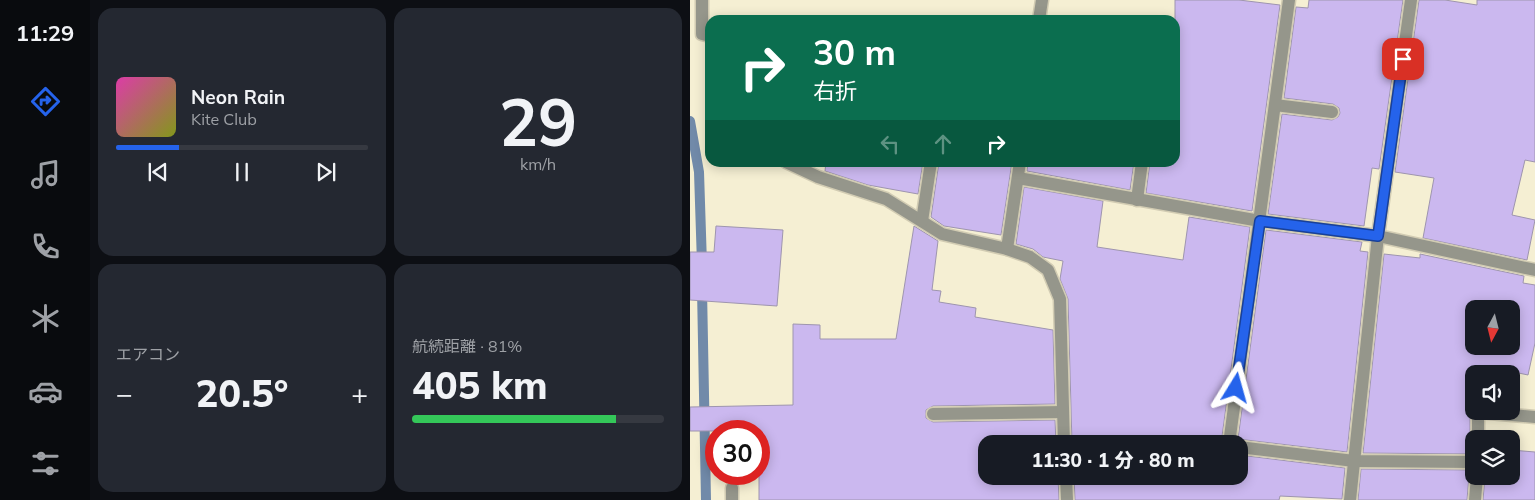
<!DOCTYPE html>
<html lang="ja">
<meta charset="utf-8">
<style>
:root{--surface:#171b24;--page:#242831;--text:#f1f3f6;--muted:#9ea1a6;--line:#363941;--accent:#2563eb}
body{margin:0;font-family:Mulish,"Noto Sans JP",sans-serif;background:var(--page);color:var(--text);height:100vh;display:flex;flex-direction:column;font-size:19px;white-space:nowrap}
*{box-sizing:border-box;margin:0}
p{font-size:16px;color:var(--muted)}
.icon{flex:none;width:28px;height:28px;fill:none;stroke:currentColor;stroke-width:2;stroke-linecap:round;stroke-linejoin:round}
.map{position:relative;flex:1;overflow:hidden}
.sheet{display:flex;flex-direction:column;gap:8px;padding:8px;background:#0d0f14;width:600px}
.sheet>*{flex:none}
.guide{position:absolute;left:15px;top:15px;width:475px;height:152px;border-radius:15px;box-shadow:0 2px 12px #0003;background:#0b6e4f;color:#fff;overflow:hidden}
.needle{width:32px;rotate:187deg}
.fabs{position:absolute;left:775px;top:300px;display:grid;gap:10px}
.fabs a{display:grid;place-items:center;width:55px;height:55px;border-radius:10px;background:var(--surface);box-shadow:0 2px 12px #0003;font-size:25px}
.speed{position:absolute;left:15px;top:420px;display:flex;gap:10px;font-size:25px;font-weight:700;text-align:center}
.speed>*{display:grid;place-content:center;width:65px;height:65px;border-radius:50%;background:var(--surface);box-shadow:0 2px 12px #0003;line-height:1}
.speed .limit{border:8px solid #d22;background:#fff;color:#111}
.pin{position:absolute;display:grid;place-items:center;width:42px;height:42px;color:#fff;margin:-21px;border-radius:10px;box-shadow:0 2px 8px #0006}
.me{position:absolute;width:55px;margin:-28px;rotate:8deg;stroke-linejoin:round;filter:drop-shadow(0 0 4px #0008)}
.turn{display:flex;align-items:center;gap:18px;height:105px;padding:0 25px;font-size:22px}
.turn .icon{width:65px;height:65px;stroke-width:2.5}
.turn b{display:block;font-size:35px;line-height:42px}
.lanes{display:flex;align-items:center;height:48px;padding:0 25px;background:#0003;justify-content:center;gap:25px;direction:ltr}
.lanes .off{opacity:.35}
.big{font-size:38px;font-weight:800;line-height:1.1}
.sheet .card{flex:1;display:flex;flex-direction:column;justify-content:center;gap:8px;min-width:0;padding:0 18px;border-radius:15px;background:var(--page)}
.sheet .dial{align-items:center;gap:0}
.dial b{font-size:65px;line-height:1}
.song{display:flex;align-items:center;gap:15px}
.cover{width:60px;height:60px;border-radius:8px;background:linear-gradient(135deg,hsl(320 70% 55%),hsl(70 70% 35%))}
.played{height:5px;border-radius:2px;background:linear-gradient(90deg,var(--accent) 25%,var(--line) 25%)}
.keys{display:flex;justify-content:space-around;direction:ltr}
.heat{display:flex;justify-content:space-between;align-items:center;font-size:28px;direction:ltr}
.charge{height:8px;border-radius:4px;background:linear-gradient(90deg,#34c759 81%,var(--line) 0)}
.sheet .tiles{flex:1;display:grid;gap:8px;grid-template-columns:repeat(2,1fr)}
.trip{position:absolute;left:288px;top:435px;width:270px;height:50px;border-radius:15px;background:var(--surface);box-shadow:0 2px 12px #0003;font-weight:800;line-height:50px;text-align:center}
main{display:flex;flex:1;min-height:0}
.menu{display:flex;flex-direction:column;width:90px;justify-content:space-around;align-items:center;background:#090b0e;color:var(--muted)}
.menu .icon{width:35px;height:35px}
.menu .on{color:var(--accent)}
.menu b{font-size:22px;color:var(--text)}
.map>svg:first-child{display:block}
.lines{fill:none;stroke-linecap:round;stroke-linejoin:round}
.stream{stroke:#718aa9;stroke-width:10}
.building{fill:#cbb8ef;stroke:#9e95ae;fill-rule:evenodd}
.lane-casing{stroke:#d2ccb3;stroke-width:15}
.street-casing{stroke:#d2ccb3;stroke-width:15}
.lane{stroke:#95968b;stroke-width:12}
.street{stroke:#95968b;stroke-width:12}
.route-casing{stroke:#184099;stroke-width:12}
.route{stroke:#2563eb;stroke-width:9}
</style>
<main>
<nav class="menu">
<b>11:29</b>
<svg class="icon on" aria-label="directions" viewBox="0 0 24 24"><path d="M12 3l9 9-9 9-9-9zM9 14v-3h6M13 9l2 2-2 2"/></svg>
<svg class="icon" aria-label="music" viewBox="0 0 24 24"><path d="M9 18V5l10-2v13"/><circle cx="6" cy="18" r="3"/><circle cx="16" cy="16" r="3"/></svg>
<svg class="icon" aria-label="phone" viewBox="0 0 24 24"><path d="M5 4h4l2 5-3 2q2 4 5 5l2-3 5 2v4C11 20 4 13 5 4z"/></svg>
<svg class="icon" aria-label="climate" viewBox="0 0 24 24"><path d="M12 3v18M4 7l16 10M4 17L20 7"/></svg>
<svg class="icon" aria-label="car" viewBox="0 0 24 24"><path d="M5 17H2v-5l4-1 3-4h7l3 4 3 1v5h-3M9 17h6M6 11h13"/><circle cx="7" cy="17" r="2"/><circle cx="17" cy="17" r="2"/></svg>
<svg class="icon" aria-label="filters" viewBox="0 0 24 24"><path d="M4 7h16M4 17h16"/><circle cx="9" cy="7" r="2"/><circle cx="15" cy="17" r="2"/></svg>
</nav>
<section class="sheet">
<div class="tiles">
<div class="card">
<div class="song"><i class="cover"></i><div><b>Neon Rain</b><p>Kite Club</p></div></div>
<div class="played"></div>
<div class="keys"><svg class="icon" aria-label="previous" viewBox="0 0 24 24"><path d="M18 5L8 12l10 7zM5 5v14"/></svg><svg class="icon" aria-label="pause" viewBox="0 0 24 24"><path d="M8 5v14M16 5v14"/></svg><svg class="icon" aria-label="next" viewBox="0 0 24 24"><path d="M6 5l10 7-10 7zM19 5v14"/></svg></div>
</div>
<div class="card dial"><b>29</b><p>km/h</p></div>
<div class="card"><p>エアコン</p>
<div class="heat"><a>−</a><b class="big">20.5°</b><a>+</a></div>
</div>
<div class="card"><p>航続距離 · 81%</p><b class="big">405 km</b><div class="charge"></div></div>
</div>
</section>
<div class="map">
<svg width="845" height="500" viewBox="0 0 845 500">
<rect width="100%" height="100%" fill="#f5efd3"/>
<g class="lines">
<!-- stream -->
<g class="stream">
<polyline points="0,121 9,172 12,264"/>
<polyline points="12,289 16,500"/>
</g>
</g>
<!-- building -->
<g class="building">
<polygon points="485,0 549,0 590,5 562,211 456,193 460,162 485,162"/>
<polygon points="619,0 713,0 689,169 682,168 674,226 578,214 592,114 642,120 648,117 650,113 649,108 643,104 594,98 606,7 618,8"/>
<polygon points="729,0 755,0 787,5 787,0 845,0 845,162 835,160 822,215 845,220 837,260 733,238 744,178 705,172"/>
<polygon points="136,162 233,162 228,194 178,185 135,171"/>
<polygon points="249,162 322,162 311,235 254,226 241,217"/>
<polygon points="338,162 444,162 440,190 337,171"/>
<polygon points="334,187 413,201 407,247 493,260 499,217 560,227 531,444 382,444 378,299 370,279 373,261 353,257 343,249 326,244"/>
<polygon points="26,226 93,230 87,306 0,300 0,252 24,252"/>
<polygon points="224,226 248,241 242,290 251,291 249,302 286,308 285,317 363,330 365,404 243,406 236,410 236,418 243,422 365,420 366,444 296,444 296,476 368,476 369,500 69,500 69,431 0,431 0,407 103,405 103,324 130,325 130,339 206,339"/>
<polygon points="576,230 672,242 670,251 678,252 657,452 548,439"/>
<path d="M694 254 730 258V254L834 276 833 283 845 285V343L838 375 805 368 804 374H784V405L780 412V439L784 446V454L673 453ZM784 309H821V346H784Z"/>
<polygon points="812,431 812,439 796,439 796,433"/>
<polygon points="821,450 845,452 845,500 793,500 795,476 821,476"/>
<polygon points="549,455 655,468 652,499 590,496 589,500 385,500 384,476 549,476"/>
<polygon points="671,469 782,470 779,475 777,500 668,500"/>
</g>
<g class="lines">
<defs>
<g id="lane">
<polyline points="585,105 642,112"/>
<polyline points="243,414 373,412"/>
</g>
<g id="street">
<polyline points="12,0 12,34 20,36"/>
<polyline points="349,20 352,0"/>
<polyline points="96,162 128,177 196,199 252,234 317,249 340,257 358,270 370,299 374,444"/>
<polyline points="328,178 570,221 688,236 845,270"/>
<polyline points="447,200 452,162"/>
<polyline points="232,221 241,162"/>
<polyline points="317,249 330,162"/>
<polyline points="788,439 788,412 845,417"/>
<polyline points="539,444 599,0"/>
<polyline points="549,447 664,461 784,462"/>
<polyline points="376,476 377,500"/>
<polyline points="42,500 42,488"/>
<polyline points="660,500 688,236 721,0"/>
<polyline points="785,500 787,476"/>
</g>
</defs>
<!-- lane casing -->
<use href="#lane" class="lane-casing"/>
<!-- street casing -->
<use href="#street" class="street-casing"/>
<!-- lane -->
<use href="#lane" class="lane"/>
<!-- street -->
<use href="#street" class="street"/>
</g>
<g class="lines">
<defs>
<polyline id="route" points="546,388 570,221 688,236 713,59"/>
</defs>
<!-- route casing -->
<use href="#route" class="route-casing"/>
<!-- route -->
<use href="#route" class="route"/>
</g>
</svg>
<div class="fabs">
<a><svg class="needle" viewBox="-14 -14 28 28"><path d="M0-13l5 13h-10z" fill="#e53935"/><path d="M0 13l5-13h-10z" fill="#9ea1a6"/></svg></a>
<a><svg class="icon" aria-label="sound" viewBox="0 0 24 24"><path d="M4 9h4l5-4v14l-5-4H4zM17 9q2 3 0 6"/></svg></a>
<a><svg class="icon" aria-label="layers" viewBox="0 0 24 24"><path d="M12 4l9 5-9 5-9-5zM3 14l9 5 9-5"/></svg></a>
</div>
<div class="speed"><div class="limit">30</div></div>
<div class="pin" style="left:713px;top:59px;background:#d93025"><svg class="icon" aria-label="arrive" viewBox="0 0 24 24"><path d="M6 21V4h12l-3 4 3 4H6"/></svg></div>
<svg class="me" style="left:546px;top:388px" viewBox="-20 -20 40 40"><path d="M0-17L14 15 0 8-14 15z" fill="#2563eb" stroke="#fff" stroke-width="4"/></svg>
<div class="trip">11:30 · 1 分 · 80 m</div>
<div class="guide">
<div class="turn"><svg class="icon" aria-label="right" viewBox="0 0 24 24"><path d="M7 20v-9h11M14 6l5 5-5 5"/></svg><div><b>30 m</b>右折</div></div>
<div class="lanes"><svg class="icon off" aria-label="left" viewBox="0 0 24 24"><path d="M17 20v-9H6M10 6l-5 5 5 5"/></svg><svg class="icon off" aria-label="ahead" viewBox="0 0 24 24"><path d="M12 20V5M6 11l6-6 6 6"/></svg><svg class="icon" aria-label="right" viewBox="0 0 24 24"><path d="M7 20v-9h11M14 6l5 5-5 5"/></svg></div>
</div>
</div>
</main>
